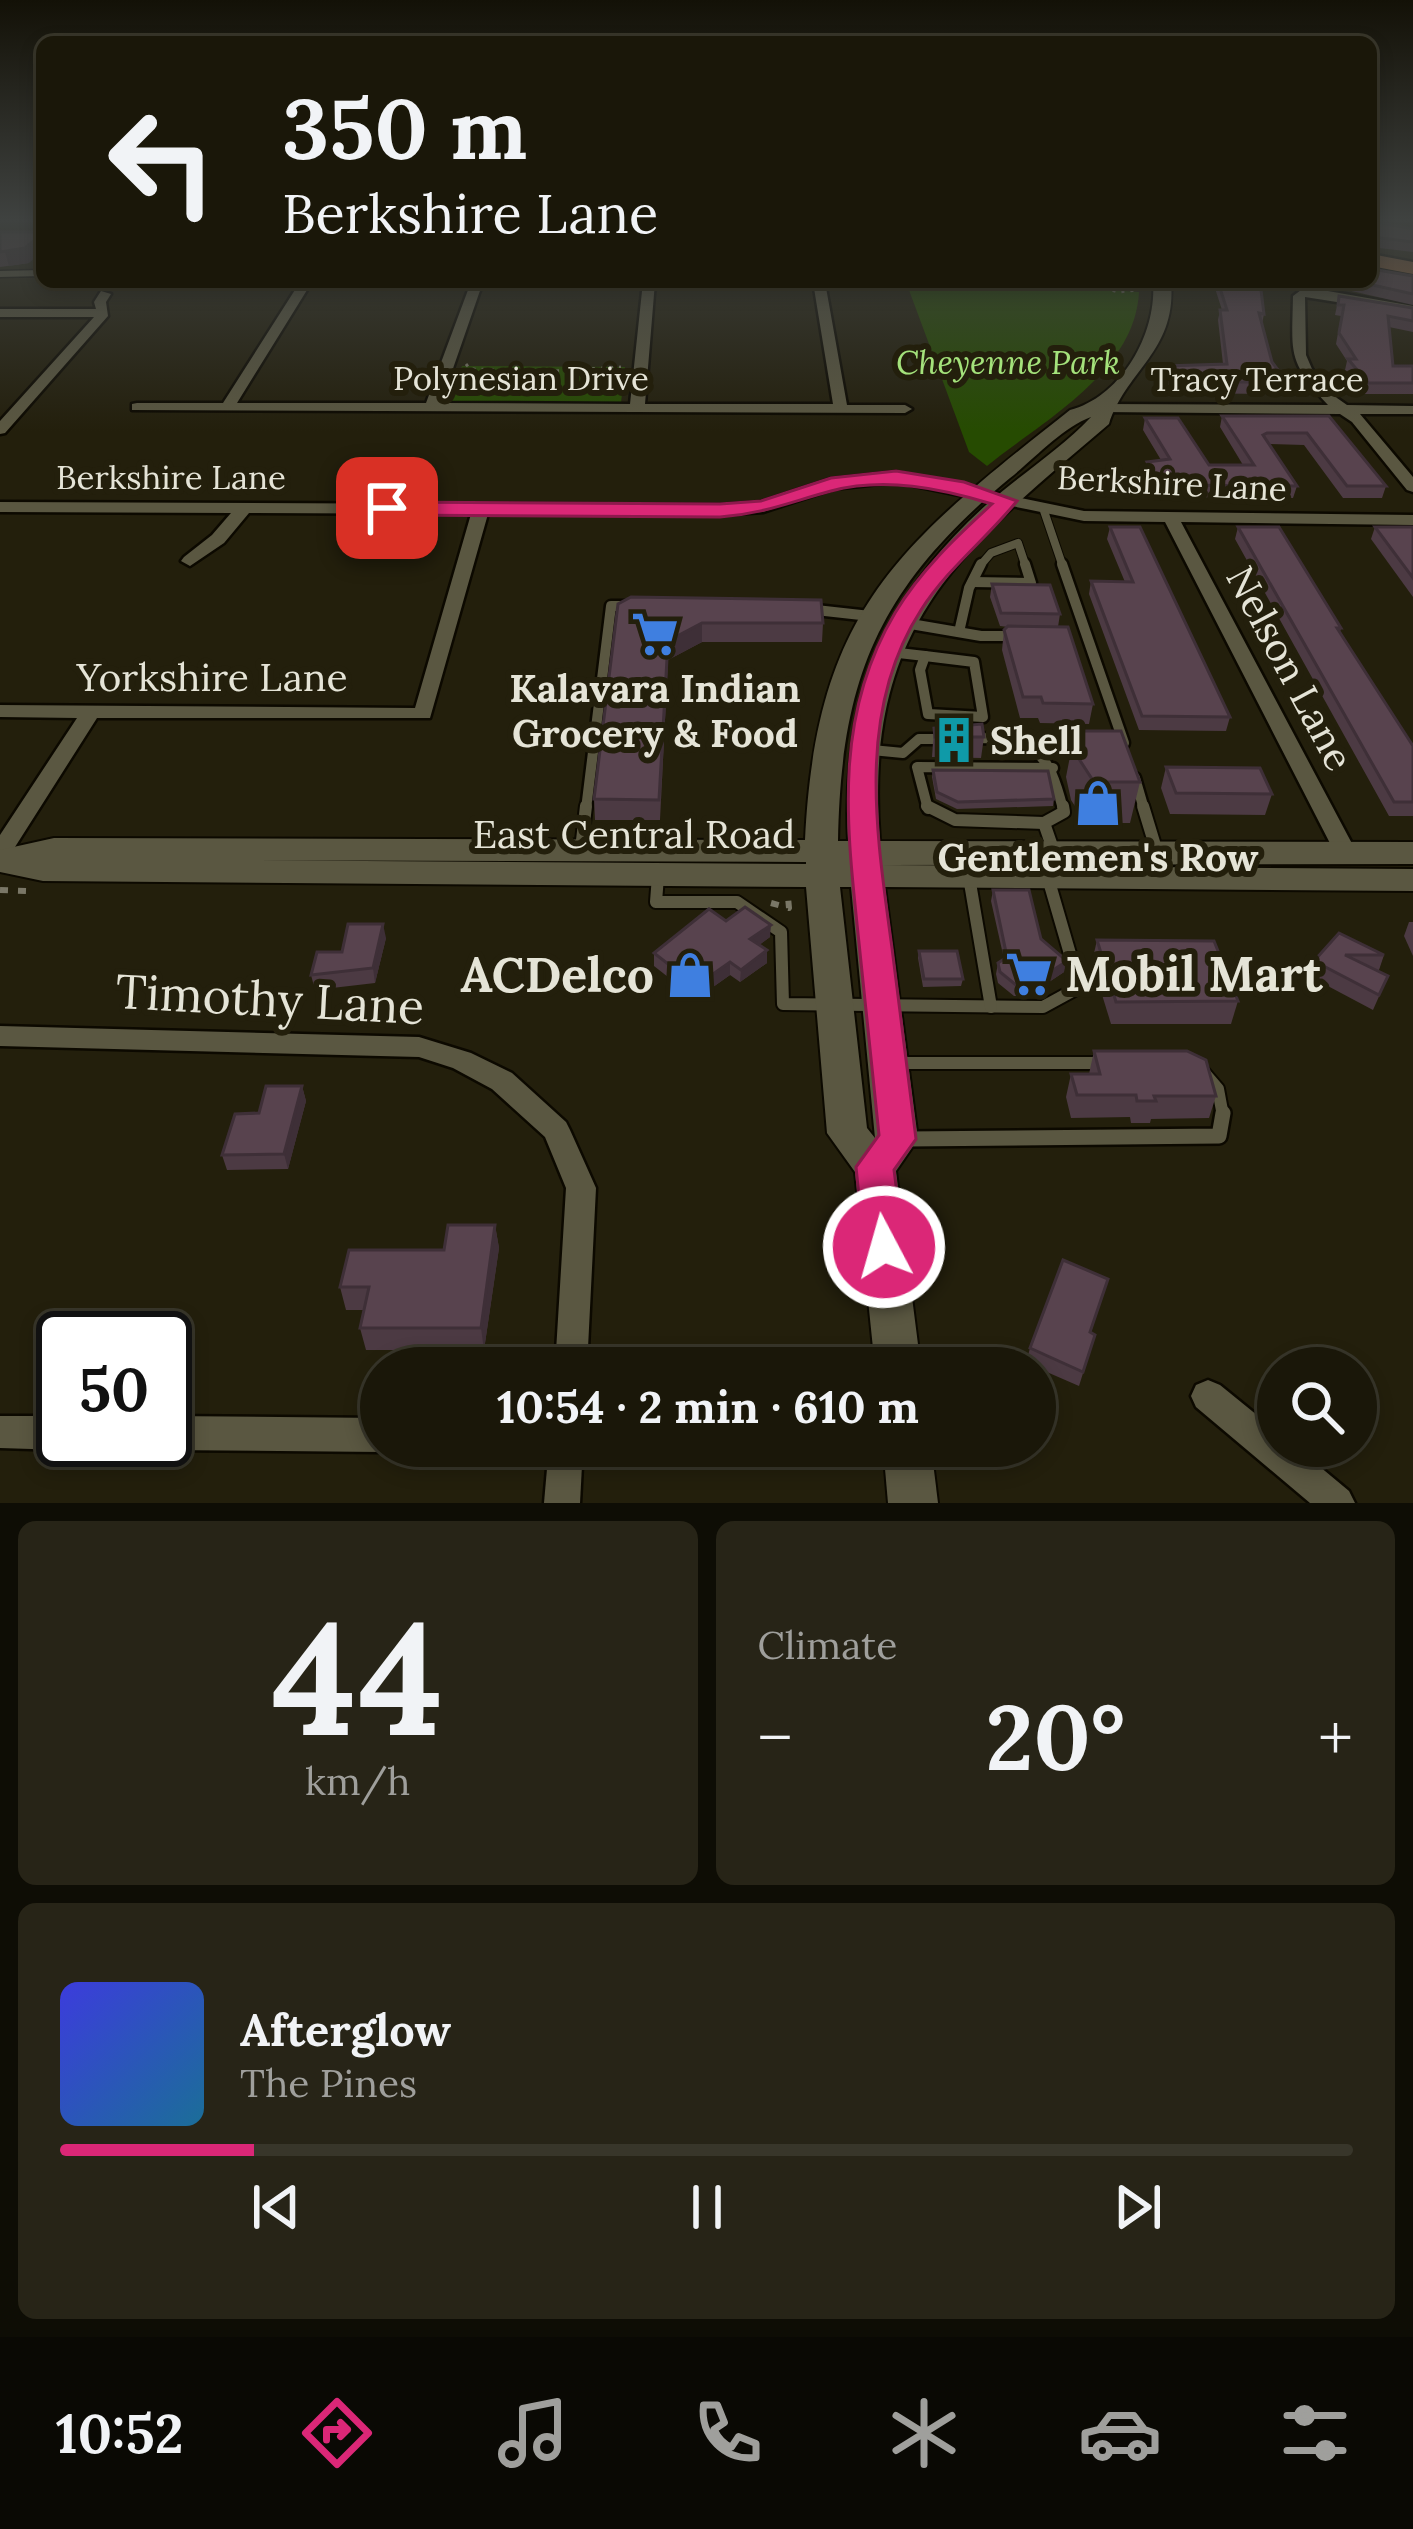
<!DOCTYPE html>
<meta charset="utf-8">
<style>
:root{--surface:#1a1709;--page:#272417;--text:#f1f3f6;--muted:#9f9f9c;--line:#38362a;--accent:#db2777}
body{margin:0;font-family:Lora,serif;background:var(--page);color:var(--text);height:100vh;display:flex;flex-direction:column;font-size:45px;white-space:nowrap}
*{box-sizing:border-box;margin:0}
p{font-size:39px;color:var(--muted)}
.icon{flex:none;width:66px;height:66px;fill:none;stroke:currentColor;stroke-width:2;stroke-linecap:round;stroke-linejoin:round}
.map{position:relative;height:1503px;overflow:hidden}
.panel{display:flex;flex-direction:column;gap:18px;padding:18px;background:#0e0d05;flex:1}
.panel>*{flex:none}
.hud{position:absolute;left:36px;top:36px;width:1341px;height:252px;border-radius:18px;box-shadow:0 6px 18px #0003,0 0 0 3px var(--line);background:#1a1709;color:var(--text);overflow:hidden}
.buttons{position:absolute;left:1257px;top:1347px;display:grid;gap:24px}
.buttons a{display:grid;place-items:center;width:120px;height:120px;border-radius:50%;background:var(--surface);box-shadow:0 6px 18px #0003,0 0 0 3px var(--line);font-size:60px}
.speed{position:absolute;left:36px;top:1311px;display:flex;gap:24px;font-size:60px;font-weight:700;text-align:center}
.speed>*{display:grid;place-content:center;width:156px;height:156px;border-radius:50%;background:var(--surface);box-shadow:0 6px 18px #0003,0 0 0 3px var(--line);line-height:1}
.speed .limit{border:6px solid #111;border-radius:18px;background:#fff;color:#111}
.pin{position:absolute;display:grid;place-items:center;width:102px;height:102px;color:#fff;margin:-51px;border-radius:24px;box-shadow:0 6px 18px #0006}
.me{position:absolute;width:132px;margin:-66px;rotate:354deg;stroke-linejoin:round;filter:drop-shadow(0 0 9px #0008)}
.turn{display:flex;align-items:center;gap:42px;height:252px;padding:0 48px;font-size:54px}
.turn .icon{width:156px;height:156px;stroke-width:2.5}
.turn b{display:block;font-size:84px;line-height:102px}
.big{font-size:90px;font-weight:800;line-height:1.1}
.panel .card{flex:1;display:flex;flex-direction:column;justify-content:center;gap:18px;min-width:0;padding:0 42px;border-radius:18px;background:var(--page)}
.panel .dial{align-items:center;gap:0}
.dial b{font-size:156px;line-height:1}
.song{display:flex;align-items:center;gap:36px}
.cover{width:144px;height:144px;border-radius:18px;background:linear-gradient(135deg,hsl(240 70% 55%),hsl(200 70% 35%))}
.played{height:12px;border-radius:6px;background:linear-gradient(90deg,var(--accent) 15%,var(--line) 15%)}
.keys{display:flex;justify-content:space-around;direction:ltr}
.heat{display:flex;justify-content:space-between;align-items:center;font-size:66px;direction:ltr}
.panel .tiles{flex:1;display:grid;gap:18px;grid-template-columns:1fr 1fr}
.card:last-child{grid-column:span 2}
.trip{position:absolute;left:360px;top:1347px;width:696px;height:120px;border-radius:60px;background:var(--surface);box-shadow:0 6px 18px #0003,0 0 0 3px var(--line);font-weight:800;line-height:120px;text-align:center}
.dock{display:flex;height:192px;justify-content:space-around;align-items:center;background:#0a0904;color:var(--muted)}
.dock .icon{width:84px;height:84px}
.dock .active{color:var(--accent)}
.dock b{font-size:54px;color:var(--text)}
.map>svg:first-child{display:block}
.green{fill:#264b01}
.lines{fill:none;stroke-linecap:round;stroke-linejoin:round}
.lane-far4-casing{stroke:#0c0900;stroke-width:9}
.lane-far3-casing{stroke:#0c0900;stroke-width:10}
.lane-far2-casing{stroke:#0c0900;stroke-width:15}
.lane-far1-casing{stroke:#0c0900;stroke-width:16}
.lane-casing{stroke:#0c0900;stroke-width:20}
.street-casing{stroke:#0c0900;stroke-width:5}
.secondary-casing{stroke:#0c0900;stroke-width:4}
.primary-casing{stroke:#0c0900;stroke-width:5}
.path-far1{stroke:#7a7767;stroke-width:3;stroke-dasharray:3 6;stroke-linecap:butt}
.path{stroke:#7a7767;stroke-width:6;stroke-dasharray:8 10;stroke-linecap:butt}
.lane-far4{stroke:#5a5741;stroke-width:6}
.lane-far3{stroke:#5a5741;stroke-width:8}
.lane-far2{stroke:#5a5741;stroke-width:10}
.lane-far1{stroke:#5a5741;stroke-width:12}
.lane{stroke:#5a5741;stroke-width:15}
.street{fill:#5a5741;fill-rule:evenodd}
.secondary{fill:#5a5741;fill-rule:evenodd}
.primary{fill:#95643d;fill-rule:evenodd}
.wall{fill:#4c3a43}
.shaded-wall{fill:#3e2f37}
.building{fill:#58434e;stroke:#3e2f37;stroke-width:3}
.route{fill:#db2777;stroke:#8e194d;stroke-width:3}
.labels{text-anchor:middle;stroke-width:12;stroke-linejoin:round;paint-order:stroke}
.far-park-label{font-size:33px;font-style:italic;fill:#a4e27b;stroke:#231f0c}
.far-street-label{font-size:33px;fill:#e5e4d7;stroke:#231f0c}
.street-label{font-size:39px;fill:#e5e4d7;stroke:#231f0c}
.poi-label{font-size:39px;font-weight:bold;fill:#e5e4d7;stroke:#231f0c}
.near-poi-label{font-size:48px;font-weight:bold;fill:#e5e4d7;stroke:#231f0c;text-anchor:start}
.near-street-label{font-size:48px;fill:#e5e4d7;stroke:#231f0c}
</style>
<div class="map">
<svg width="1413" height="1503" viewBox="0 0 1413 1503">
<rect width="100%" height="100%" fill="#231f0c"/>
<!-- green -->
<g class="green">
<path d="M909 290H1109L1139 292C1135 372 1043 421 987 466L969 452Z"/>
<polygon points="462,366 625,367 621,403 449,403"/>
</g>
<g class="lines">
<defs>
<polyline id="lane-far4" points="0,274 42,273"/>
<g id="lane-far3">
<polyline points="1043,508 1063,567"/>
<polyline points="979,567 991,553 1018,543 1026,567"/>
</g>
<g id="lane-far2">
<polyline points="1062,564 1124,743"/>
<polyline points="973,582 1031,583 1025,564"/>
<polyline points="807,609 870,616"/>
<polyline points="905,623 981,636 1018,636"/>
<polyline points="959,632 969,588 981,564"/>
<polyline points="890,652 925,656"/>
<polygon points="925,656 974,662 983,717 928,714 920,670"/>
<path d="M975 738C1036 739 1048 751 1063 809"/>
<polyline points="872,750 903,753 919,739 944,739"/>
<polyline points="1135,778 1144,809"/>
<polyline points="586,809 611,606 627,606"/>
<polyline points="928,809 917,767 1053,768"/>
</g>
<g id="lane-far1">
<polyline points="927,806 955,820 1044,823"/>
<polyline points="1143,806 1157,852"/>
<polyline points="581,849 586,806"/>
<polyline points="1054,852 1044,823 1064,812 1063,806"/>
<polyline points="658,876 656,902 737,902 781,932 783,1004 1043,1007 1076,989 1077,978 1048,878"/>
<polyline points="969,877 991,1007"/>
<polyline points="895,1063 1104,1063"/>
<polyline points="1200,1068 1218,1089 1223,1116"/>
</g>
<polyline id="lane" points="907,1139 1219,1136 1223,1113"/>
<g id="street">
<polygon points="300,282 312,282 237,403 426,403 471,282 483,282 441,403 630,404 643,282 655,282 645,404 833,404 813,282 825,282 847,405 905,405 912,409 905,413 132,410 132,404 137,403 223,403"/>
<path d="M1305 287 1413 306V314L1305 297 1306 355 1312 369 1337 398 1347 405 1413 406V414H1360L1413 477V492L1407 490 1352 422 1340 414 1101 412 1094 408 1101 404 1328 405C1287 360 1292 355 1293 296Z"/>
<polygon points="101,291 111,294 106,302 108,316 5,433 0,434 0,421 94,317 0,317 0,309 96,309 94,302"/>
<polygon points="896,472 1084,511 1413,515 1413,525 1181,522 1357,853 1354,858 1346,861 1335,853 1165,522 1084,521 896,482 833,489 763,512 720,515 488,514 430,718 97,718 8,858 0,861 0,835 77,718 0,717 0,705 415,708 471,514 249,513 224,543 190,566 181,561 184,557 212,535 231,513 0,512 0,502 720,505 761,502 831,479"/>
<polygon points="0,1026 419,1037 471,1053 512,1073 566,1122 570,1130 596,1188 587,1368 555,1368 566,1188 545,1137 492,1089 453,1068 419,1057 0,1046"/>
<polygon points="1208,1380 1220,1385 1278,1432 1278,1446 1295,1446 1349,1491 1355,1503 1310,1503 1196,1407 1191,1396 1196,1385"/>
<polygon points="0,1416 63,1416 63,1440 77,1440 75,1445 63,1450 0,1448"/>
<polygon points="165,1416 381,1418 381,1446 393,1446 381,1452 165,1450 153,1445 151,1440 165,1440"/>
<polygon points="549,1446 583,1446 580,1503 544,1503"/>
</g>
<g id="secondary">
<path d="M1153 282H1171C1177 351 1126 370 1109 424 959 551 863 626 880 841L1413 842V864L882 865 1413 869V891L885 887 918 1139 896 1171 921 1368H875L855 1172 827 1133 806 887 43 881 0 872V850L54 838 805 840C816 609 899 545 1070 410 1121 397 1157 334 1153 282ZM1091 417C1061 449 1020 475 986 505 883 598 841 702 848 841H838C841 673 881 586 1010 478 1034 459 1063 427 1091 417ZM216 860 806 862V864ZM840 887H851L875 1138 867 1128Z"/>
<polygon points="883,1446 931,1446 938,1503 888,1503"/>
</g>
<polygon id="primary" points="1371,254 1413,262 1413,274 1371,266"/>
</defs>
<!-- lane-far4 casing -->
<use href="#lane-far4" class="lane-far4-casing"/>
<!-- lane-far3 casing -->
<use href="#lane-far3" class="lane-far3-casing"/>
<!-- lane-far2 casing -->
<use href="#lane-far2" class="lane-far2-casing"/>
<!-- lane-far1 casing -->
<use href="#lane-far1" class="lane-far1-casing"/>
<!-- lane casing -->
<use href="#lane" class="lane-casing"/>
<!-- street casing -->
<use href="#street" class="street-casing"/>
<!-- secondary casing -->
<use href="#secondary" class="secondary-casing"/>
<!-- primary casing -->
<use href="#primary" class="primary-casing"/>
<!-- path-far1 -->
<g class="path-far1">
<polyline points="1087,282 1118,292 1137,290"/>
<polyline points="466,364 470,369 504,370 533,380"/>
<polyline points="506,391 555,371 621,367"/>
</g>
<!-- path -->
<g class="path">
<polyline points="0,890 28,891"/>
<polyline points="771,903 789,908 788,897"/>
</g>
<!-- lane-far4 -->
<use href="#lane-far4" class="lane-far4"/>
<!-- lane-far3 -->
<use href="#lane-far3" class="lane-far3"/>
<!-- lane-far2 -->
<use href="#lane-far2" class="lane-far2"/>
<!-- lane-far1 -->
<use href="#lane-far1" class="lane-far1"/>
<!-- lane -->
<use href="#lane" class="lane"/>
<!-- street -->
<use href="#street" class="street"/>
<!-- secondary -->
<use href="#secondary" class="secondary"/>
<!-- primary -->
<use href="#primary" class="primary"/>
</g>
<!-- wall -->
<g class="wall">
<polygon points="1371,221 1413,229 1413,252 1371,247"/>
<polygon points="0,232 29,263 0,267"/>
<polygon points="1413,276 1413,305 1347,290 1349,282 1371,282"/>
<polygon points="1213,282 1240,282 1264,314 1262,324 1272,362 1287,382 1284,394 1163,393 1165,366 1223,364 1218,320 1220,310 1222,310"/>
<polygon points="1339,296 1413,308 1413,332 1389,327 1393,366 1413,366 1413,394 1365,394 1345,370 1347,361 1336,344 1341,316 1335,315"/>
<polygon points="1222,416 1329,416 1386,486 1382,498 1343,498 1304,445 1269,444 1297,486 1293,498 1157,497 1145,474 1147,462 1161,460 1143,430 1145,418 1209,465 1243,465 1220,427"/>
<polygon points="1110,527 1230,717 1226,731 1139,730 1089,594 1091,581 1125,582 1107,539"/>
<polygon points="1238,527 1341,628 1340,632 1413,746 1413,816 1389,816 1235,539"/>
<polygon points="1375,527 1413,527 1413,597 1371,539"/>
<polygon points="992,584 1060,614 1058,627 1093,704 1089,724 1040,723 1038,718 1020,718 1002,650 1004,630 1008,627 1000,626 990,597"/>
<polygon points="618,604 823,623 822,642 702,642 668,660 660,820 595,820 594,799"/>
<polygon points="934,728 984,737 981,758 932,757"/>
<polygon points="1078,731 1140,782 1130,823 1086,823 1071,800 1066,777 1074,736 1076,736"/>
<polygon points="1166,767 1272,794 1265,815 1170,814 1161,788"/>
<polygon points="933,770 1054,799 1053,806 957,809 936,799 932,777"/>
<polygon points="993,890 1041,939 1064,972 1028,996 1014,996 998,983 996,974 998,963 1004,959 991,901"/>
<polygon points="726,921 770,937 759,945 767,963 740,982 730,975 696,999 654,966 654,953"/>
<polygon points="1409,922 1413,922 1413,956 1404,936"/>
<polygon points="1339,933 1384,955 1379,970 1376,970 1388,976 1373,1010 1309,976 1314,961"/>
<polygon points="386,938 375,983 315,990 311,975 342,952"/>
<polygon points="1097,940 1238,1001 1231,1024 1111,1024 1092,962"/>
<polygon points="919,951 963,979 961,986 923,987 918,958"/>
<polygon points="1094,1051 1216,1096 1209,1118 1151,1119 1150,1123 1131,1123 1130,1117 1071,1118 1066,1097 1071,1074 1089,1074"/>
<polygon points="302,1086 306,1101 288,1169 227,1170 222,1155 259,1113"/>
<polygon points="495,1225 499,1248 484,1350 366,1350 360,1328 364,1310 346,1310 340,1287 444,1250"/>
<polygon points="1108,1279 1091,1332 1095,1335 1079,1386 1026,1363 1030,1348"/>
</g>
<!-- shaded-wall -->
<g class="shaded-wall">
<polygon points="42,234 42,251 29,263 9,266 5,252"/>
<polygon points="702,623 702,642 668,660 660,820 668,641"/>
<polygon points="383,924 386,938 375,983 373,968"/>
<polygon points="771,925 770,937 750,952 750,939"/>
<polygon points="767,950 767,963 740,982 741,970"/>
<polygon points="1067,961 1064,972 1028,996 1030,985"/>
<polygon points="730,962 730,975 696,999 696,986"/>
<polygon points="302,1086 306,1101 288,1169 284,1154"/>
<polygon points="495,1225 499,1248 484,1350 481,1328"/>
</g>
<!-- building -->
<g class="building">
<polygon points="1371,221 1413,229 1413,242 1374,237 1371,240"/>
<polygon points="0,232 42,232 42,234 25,248 0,252"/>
<polygon points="1371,269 1413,276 1413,294 1359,282 1371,282"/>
<polygon points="1218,282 1240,282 1241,284 1261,290 1264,314 1259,313 1272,362 1287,382 1165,382 1165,366 1227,364 1220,310 1227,310"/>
<polygon points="1339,296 1413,308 1413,321 1388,316 1393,366 1413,366 1413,383 1368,383 1348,359 1356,359 1339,333 1344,305 1338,305"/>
<polygon points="1222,416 1329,416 1386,486 1347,486 1307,433 1267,433 1263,435 1297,486 1160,485 1147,462 1170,459 1145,418 1178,418 1209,465 1254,465"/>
<polygon points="1110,527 1140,527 1230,717 1142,716 1091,581 1133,582"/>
<polygon points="1238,527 1279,527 1341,628 1337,628 1413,746 1413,802 1394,802"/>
<polygon points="1375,527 1413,527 1413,578"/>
<polygon points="992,584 1050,585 1060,614 1001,613"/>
<polygon points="631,597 821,600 823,623 702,623 668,641 659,800 594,799 618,604"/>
<polygon points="1008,626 1068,627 1093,704 1043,703 1041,697 1023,697 1004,630"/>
<polygon points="982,724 984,737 935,737 934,728"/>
<polygon points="1078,731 1121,731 1140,782 1094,782 1079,759 1074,736 1079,736"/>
<polygon points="1166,767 1260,768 1272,794 1176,793"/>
<polygon points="933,770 1048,771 1054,799 958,802 937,792"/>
<polygon points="993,890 1029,890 1041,939 1067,961 1030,985 1016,985 1000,972 998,963 1007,957"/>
<polygon points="745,907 771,925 750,939 767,950 741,970 730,962 696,986 654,953 709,909 726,921"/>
<polygon points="348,924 383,924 373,968 311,975 317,952 342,952"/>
<polygon points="1339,933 1384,955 1345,955 1388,976 1379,995 1314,961"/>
<polygon points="1097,940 1214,941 1238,1001 1116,1002"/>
<polygon points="919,951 957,951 963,979 924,979"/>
<polygon points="1094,1051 1187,1051 1206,1060 1216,1096 1154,1096 1156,1101 1137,1101 1136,1095 1077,1095 1071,1074 1100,1074"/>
<polygon points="266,1086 302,1086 284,1154 222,1155 235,1114 259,1113"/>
<polygon points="448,1225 495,1225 481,1328 360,1328 369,1287 340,1287 349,1250 444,1250"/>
<polygon points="1063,1260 1108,1279 1090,1332 1095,1335 1083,1372 1030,1348"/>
</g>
<!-- sky -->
<linearGradient id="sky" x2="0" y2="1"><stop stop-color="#131107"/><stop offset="0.51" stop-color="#3f4240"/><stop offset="1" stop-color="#3f4240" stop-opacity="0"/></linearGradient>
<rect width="1413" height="431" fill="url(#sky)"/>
<!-- route -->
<path class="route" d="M896 471 964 482 1017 501C986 539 948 568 921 610 855 712 877 836 892 948 900 1012 908 1075 916 1139L894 1170 904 1247 898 1260 884 1265 870 1260 864 1247 856 1167 879 1135C872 1071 866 1007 859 943 847 828 832 719 895 613 920 571 956 537 992 504 940 488 885 477 831 491 790 502 763 514 720 517L387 515 376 508 387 502 720 504 761 501 831 478Z"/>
<!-- icons -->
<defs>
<symbol id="supermarket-bare" viewBox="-9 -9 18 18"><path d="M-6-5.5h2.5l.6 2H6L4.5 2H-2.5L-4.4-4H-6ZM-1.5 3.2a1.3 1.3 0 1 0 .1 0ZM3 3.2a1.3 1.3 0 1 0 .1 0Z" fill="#3f7fe0" stroke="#231f0c" stroke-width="2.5" paint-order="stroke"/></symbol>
<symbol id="building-bare" viewBox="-9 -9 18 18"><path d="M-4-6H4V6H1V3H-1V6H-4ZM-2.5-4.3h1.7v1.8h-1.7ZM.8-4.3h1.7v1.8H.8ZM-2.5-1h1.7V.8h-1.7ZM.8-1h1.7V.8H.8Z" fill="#0f9aa8" stroke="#231f0c" stroke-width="2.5" paint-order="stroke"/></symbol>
<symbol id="shop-bare" viewBox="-9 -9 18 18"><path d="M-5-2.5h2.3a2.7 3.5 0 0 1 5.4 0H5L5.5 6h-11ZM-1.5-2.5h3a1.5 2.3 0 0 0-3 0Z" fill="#3f7fe0" stroke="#231f0c" stroke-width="2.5" paint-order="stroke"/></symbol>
</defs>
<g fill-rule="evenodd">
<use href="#supermarket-bare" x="622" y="601" width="66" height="66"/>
<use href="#building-bare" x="921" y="707" width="66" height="66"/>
<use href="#shop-bare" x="1065" y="770" width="66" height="66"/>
<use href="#supermarket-bare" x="996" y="941" width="66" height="66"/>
<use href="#shop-bare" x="657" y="942" width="66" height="66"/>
</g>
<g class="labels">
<!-- far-park labels -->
<g class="far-park-label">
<text x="1008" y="374">Cheyenne Park</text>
</g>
<!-- far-street labels -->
<g class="far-street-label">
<text x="521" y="390">Polynesian Drive</text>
<text x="1257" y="391">Tracy Terrace</text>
<text x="171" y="489">Berkshire Lane</text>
<text transform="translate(1172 483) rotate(3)" y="12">Berkshire Lane</text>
</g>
<!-- street labels -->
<g class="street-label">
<text transform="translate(1290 668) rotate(62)" y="14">Nelson Lane</text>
<text x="212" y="691">Yorkshire Lane</text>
<text x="634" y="848">East Central Road</text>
</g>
<!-- poi labels -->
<g class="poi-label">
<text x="655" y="702">Kalavara Indian<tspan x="655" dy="45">Grocery &amp; Food</tspan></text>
<text x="990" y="754" text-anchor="start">Shell</text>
<text x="1098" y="871">Gentlemen's Row</text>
</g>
<!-- near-poi labels -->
<g class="near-poi-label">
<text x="1065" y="991">Mobil Mart</text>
<text x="654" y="992" text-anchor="end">ACDelco</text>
</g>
<!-- near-street labels -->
<g class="near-street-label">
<text transform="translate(270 999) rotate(3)" y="17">Timothy Lane</text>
</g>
</g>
</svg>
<div class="buttons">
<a><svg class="icon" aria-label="search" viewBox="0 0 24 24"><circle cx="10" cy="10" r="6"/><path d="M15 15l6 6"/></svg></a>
</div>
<div class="speed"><div class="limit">50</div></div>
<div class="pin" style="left:387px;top:508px;background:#d93025"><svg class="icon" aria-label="arrive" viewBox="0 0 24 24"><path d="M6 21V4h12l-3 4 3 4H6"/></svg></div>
<svg class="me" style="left:884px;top:1247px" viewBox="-20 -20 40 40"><circle r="17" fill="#db2777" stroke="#fff" stroke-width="3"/><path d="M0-11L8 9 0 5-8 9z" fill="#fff"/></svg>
<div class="trip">10:54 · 2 min · 610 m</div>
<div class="hud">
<div class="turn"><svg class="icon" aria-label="left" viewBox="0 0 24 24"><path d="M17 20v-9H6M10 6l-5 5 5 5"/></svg><div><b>350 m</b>Berkshire Lane</div></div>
</div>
</div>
<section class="panel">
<div class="tiles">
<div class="card dial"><b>44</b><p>km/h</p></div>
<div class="card"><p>Climate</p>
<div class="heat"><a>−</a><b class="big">20°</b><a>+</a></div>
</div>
<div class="card">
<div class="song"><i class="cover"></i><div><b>Afterglow</b><p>The Pines</p></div></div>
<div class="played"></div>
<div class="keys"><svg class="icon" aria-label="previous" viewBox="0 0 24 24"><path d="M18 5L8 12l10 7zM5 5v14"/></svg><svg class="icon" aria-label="pause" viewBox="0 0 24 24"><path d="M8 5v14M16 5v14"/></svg><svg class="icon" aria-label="next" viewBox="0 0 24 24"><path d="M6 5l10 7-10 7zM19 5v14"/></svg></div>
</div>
</div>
</section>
<nav class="dock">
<b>10:52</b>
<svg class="icon active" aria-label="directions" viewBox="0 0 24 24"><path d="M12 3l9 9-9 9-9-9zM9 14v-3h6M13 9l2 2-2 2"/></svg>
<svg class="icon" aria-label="music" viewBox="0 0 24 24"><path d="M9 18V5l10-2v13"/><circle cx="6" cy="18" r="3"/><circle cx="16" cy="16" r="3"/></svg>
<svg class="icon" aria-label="phone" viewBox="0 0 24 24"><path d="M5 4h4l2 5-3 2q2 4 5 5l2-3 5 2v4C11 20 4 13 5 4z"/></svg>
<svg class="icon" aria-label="climate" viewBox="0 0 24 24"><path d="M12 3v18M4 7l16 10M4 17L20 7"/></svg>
<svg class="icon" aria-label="car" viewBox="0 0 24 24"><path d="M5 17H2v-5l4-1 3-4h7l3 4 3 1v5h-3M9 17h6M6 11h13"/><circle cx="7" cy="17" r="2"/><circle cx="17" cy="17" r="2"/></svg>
<svg class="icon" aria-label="filters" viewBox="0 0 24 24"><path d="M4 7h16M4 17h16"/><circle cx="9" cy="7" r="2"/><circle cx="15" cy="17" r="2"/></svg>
</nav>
